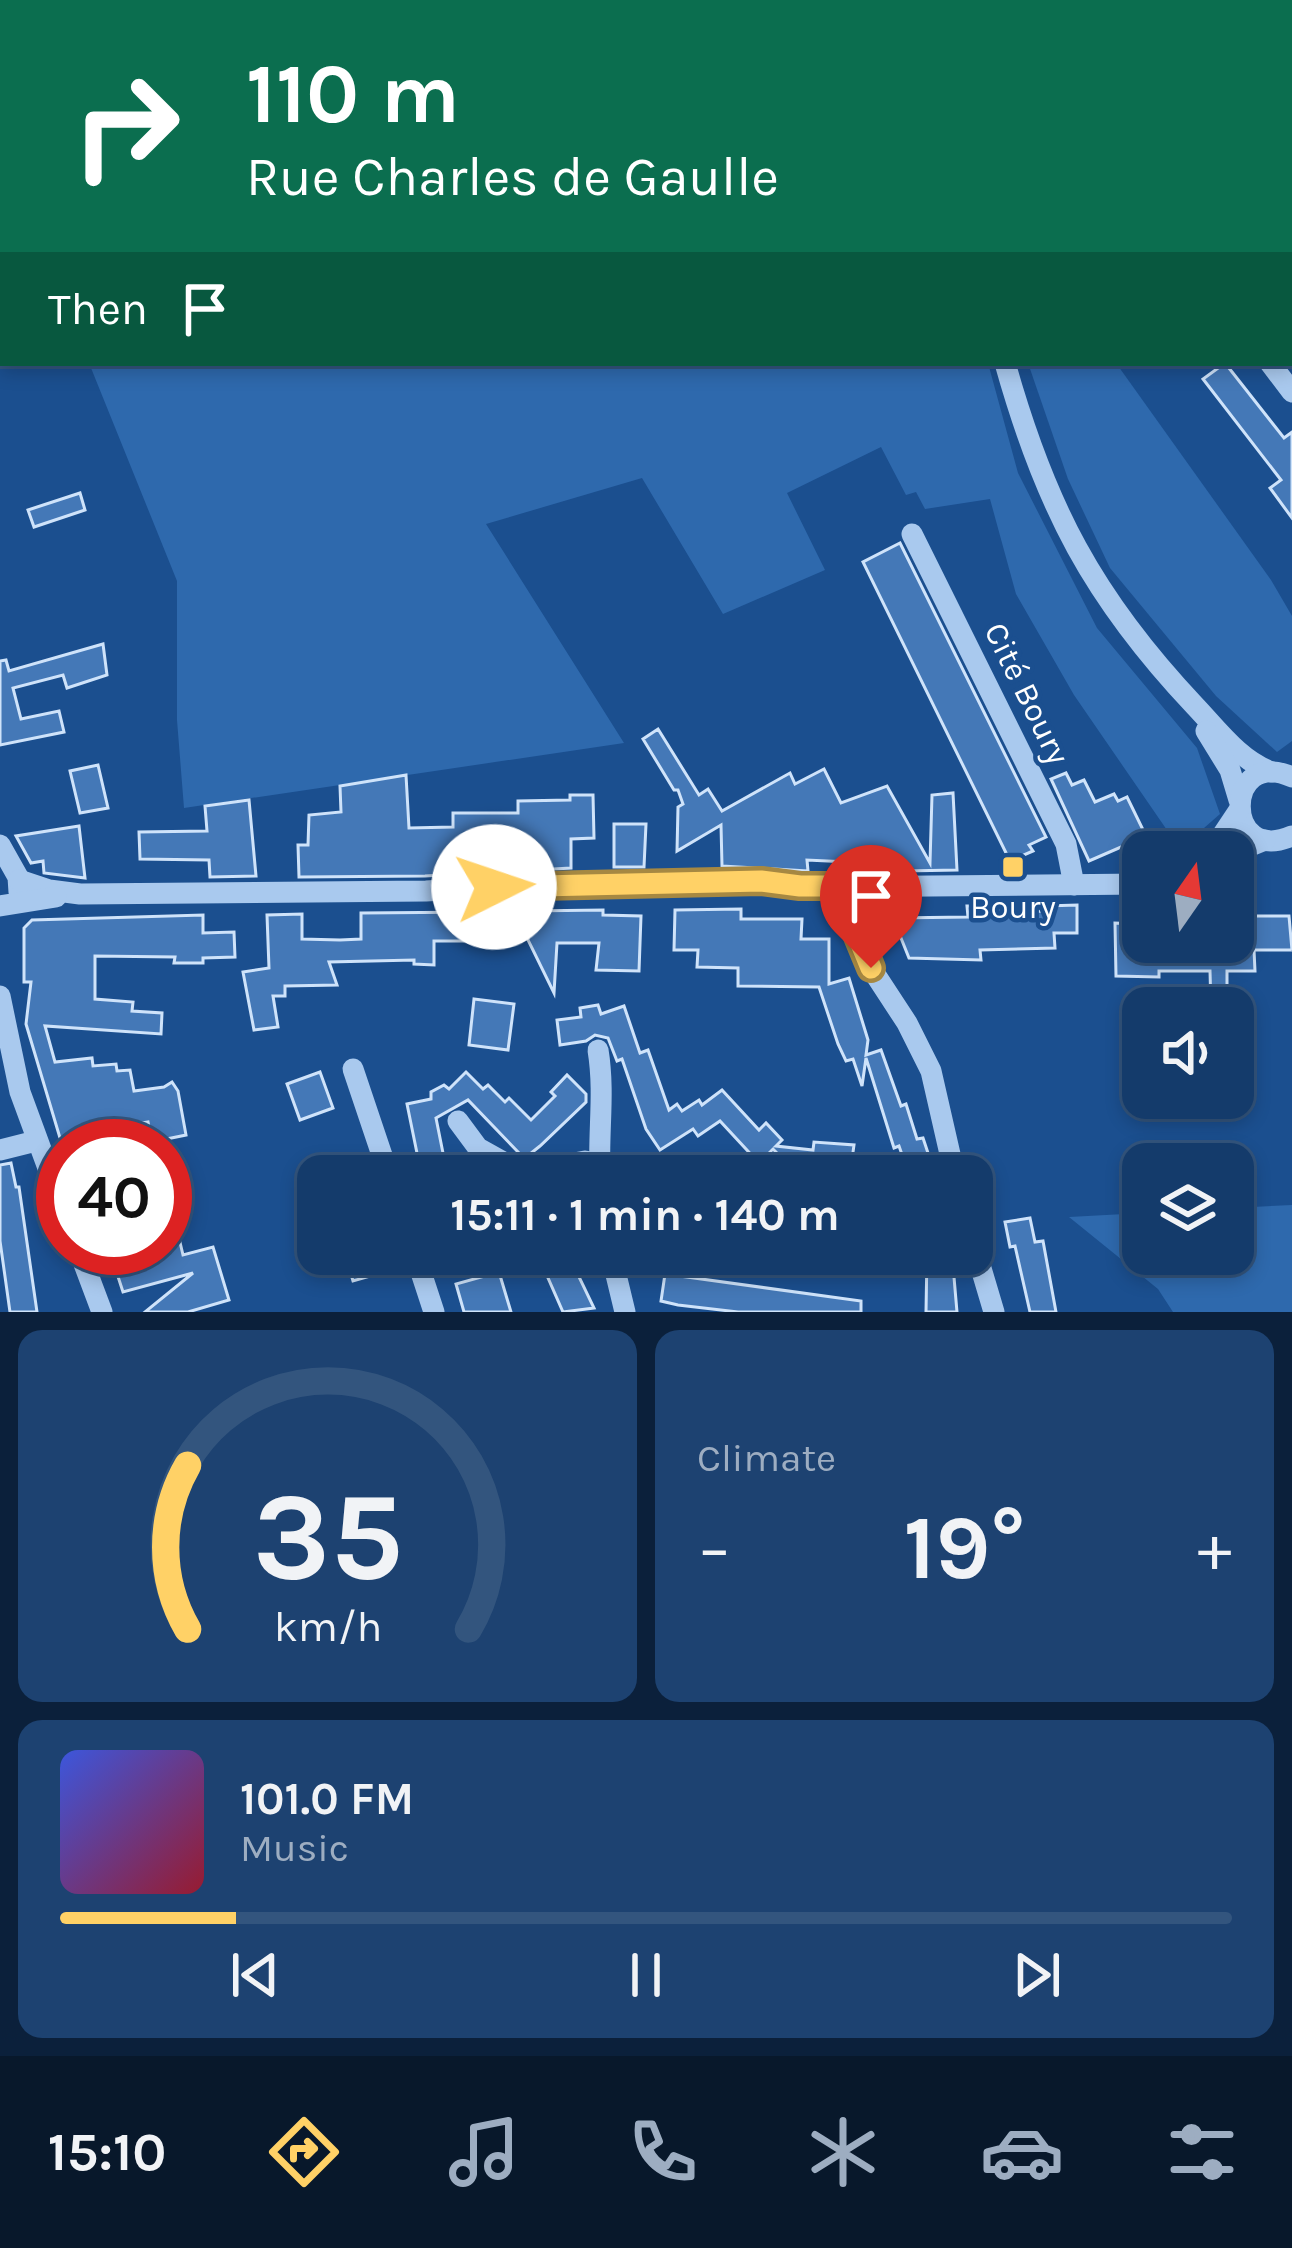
<!DOCTYPE html>
<meta charset="utf-8">
<style>
:root{--surface:#143b6b;--page:#1d4271;--text:#f1f3f6;--muted:#9dadc1;--line:#33557e;--accent:#ffd166}
body{margin:0;font-family:Karla,sans-serif;background:var(--page);color:var(--text);height:100vh;display:flex;flex-direction:column;font-size:45px;white-space:nowrap}
*{box-sizing:border-box;margin:0}
p{font-size:39px;color:var(--muted)}
.icon{flex:none;width:66px;height:66px;fill:none;stroke:currentColor;stroke-width:2;stroke-linecap:round;stroke-linejoin:round}
.map{position:relative;height:1312px;overflow:hidden}
.sheet{display:flex;flex-direction:column;gap:18px;padding:18px;background:#0b203b;flex:1}
.sheet>*{flex:none}
.hud{position:absolute;left:0px;top:0px;width:1293px;height:366px;box-shadow:0 6px 18px #0003,0 0 0 3px var(--line);background:#0b6e4f;color:#fff;overflow:hidden}
.needle{width:78px;rotate:14deg}
.controls{position:absolute;left:1122px;top:831px;display:grid;gap:24px}
.controls a{display:grid;place-items:center;width:132px;height:132px;border-radius:24px;background:var(--surface);box-shadow:0 6px 18px #0003,0 0 0 3px var(--line);font-size:60px}
.speed{position:absolute;left:36px;top:1119px;display:flex;gap:24px;font-size:60px;font-weight:700;text-align:center}
.speed>*{display:grid;place-content:center;width:156px;height:156px;border-radius:50%;background:var(--surface);box-shadow:0 6px 18px #0003,0 0 0 3px var(--line);line-height:1}
.speed .limit{border:18px solid #d22;background:#fff;color:#111}
.pin{position:absolute;display:grid;place-items:center;width:102px;height:102px;color:#fff;margin:-123px -51px;border-radius:50% 50% 50% 0;rotate:-45deg;box-shadow:0 0 12px #0007}
.pin .icon{rotate:45deg}
.me{position:absolute;width:132px;margin:-66px;rotate:86deg;stroke-linejoin:round;filter:drop-shadow(0 0 9px #0008)}
.turn{display:flex;align-items:center;gap:42px;height:252px;padding:0 48px;font-size:54px}
.turn .icon{width:156px;height:156px;stroke-width:2.5}
.turn b{display:block;font-size:84px;line-height:102px}
.then{display:flex;align-items:center;height:114px;padding:0 48px;background:#0003;gap:24px;font-size:45px}
.big{font-size:90px;font-weight:700;line-height:1.1}
.sheet .card{flex:1;display:flex;flex-direction:column;justify-content:center;gap:18px;min-width:0;padding:0 42px;border-radius:24px;background:var(--page)}
.sheet .dial{align-items:center;gap:0}
.dial svg{height:312px;overflow:visible;fill:none;stroke:var(--line);stroke-width:7;stroke-linecap:round;text-anchor:middle}
.dial text{fill:var(--text);stroke:none}
.song{display:flex;align-items:center;gap:36px}
.cover{width:144px;height:144px;border-radius:18px;background:linear-gradient(135deg,hsl(230 70% 55%),hsl(350 70% 35%))}
.played{height:12px;border-radius:6px;background:linear-gradient(90deg,var(--accent) 15%,var(--line) 15%)}
.keys{display:flex;justify-content:space-around;direction:ltr}
.heat{display:flex;justify-content:space-between;align-items:center;font-size:66px;direction:ltr}
.sheet .tiles{flex:1;display:grid;gap:18px;grid-template-columns:1fr 1fr}
.card:last-child{grid-column:span 2}
.trip{position:absolute;left:297px;top:1155px;width:696px;height:120px;border-radius:24px;background:var(--surface);box-shadow:0 6px 18px #0003,0 0 0 3px var(--line);font-weight:700;line-height:120px;text-align:center}
.tab-bar{display:flex;height:192px;justify-content:space-around;align-items:center;background:#08182b;color:var(--muted)}
.tab-bar .icon{width:84px;height:84px}
.tab-bar .active{color:var(--accent)}
.tab-bar b{font-size:54px;color:var(--text)}
.map>svg:first-child{display:block}
.green{fill:#2e69ad}
.building{fill:#4478b7;stroke:#cfe3fa;stroke-width:3}
.lines{fill:none;stroke-linecap:round;stroke-linejoin:round}
.minor{stroke:#a9c9ee;stroke-width:21}
.route-casing{stroke:#a68842;stroke-width:30}
.route{stroke:#ffd166;stroke-width:21}
.poi-dot{fill:#ffd166;stroke:#1b4f8f;stroke-width:4.5}
.labels{text-anchor:middle;stroke-width:9;stroke-linejoin:round;paint-order:stroke}
.street-label{font-size:33px;fill:#fff;stroke:#1b4f8f}
.poi-label{font-size:33px;fill:#fff;stroke:#1b4f8f}
</style>
<div class="map">
<svg width="1292" height="1312" viewBox="0 0 1292 1312">
<rect width="100%" height="100%" fill="#1b4f8f"/>
<!-- green -->
<g class="green">
<rect x="596" y="0" width="294" height="3"/>
<polygon points="89,363 988,363 1018,473 1097,628 1197,748 1220,814 1180,849 1074,695 1016,594 990,499 925,509 916,492 906,495 881,447 787,493 825,570 723,614 642,478 486,524 624,743 184,808 177,720 177,581"/>
<polygon points="1028,363 1116,363 1271,580 1292,616 1292,741 1277,752 1216,696 1110,568 1068,479"/>
<polygon points="1292,1205 1292,1312 1173,1312 1158,1289 1069,1217 1143,1213 1143,1254 1233,1254 1233,1208"/>
</g>
<!-- building -->
<g class="building">
<polygon points="1225,363 1284,438 1292,432 1292,518 1270,488 1281,480 1203,379"/>
<polygon points="80,493 85,510 34,527 28,510"/>
<polygon points="900,543 1046,837 1029,845 1033,851 1010,861 863,562"/>
<polygon points="103,644 107,675 67,688 63,675 13,688 21,719 59,711 64,732 0,745 0,661 6,660 9,671"/>
<polygon points="658,729 699,795 708,789 722,811 790,773 795,784 824,769 841,803 887,786 930,863 932,795 953,793 957,870 849,872 848,862 807,860 808,871 722,866 721,825 677,851 678,807 683,804 678,790 674,790 643,739"/>
<polygon points="98,765 108,808 80,813 70,771"/>
<polygon points="1066,773 1072,785 1084,780 1095,802 1114,794 1118,801 1127,797 1148,840 1130,848 1128,844 1089,861 1051,779"/>
<polygon points="406,775 409,828 453,827 453,813 518,813 518,801 570,800 570,795 593,795 594,838 571,839 571,868 425,876 299,877 298,845 308,845 309,815 341,812 340,786"/>
<polygon points="249,800 256,876 210,877 209,860 140,859 139,832 207,831 205,806"/>
<polygon points="614,824 646,824 644,867 614,867"/>
<polygon points="79,826 85,878 44,873 43,861 31,863 16,836"/>
<polygon points="1077,905 1077,933 1054,933 1055,948 980,950 981,960 909,958 893,918 968,917 967,906 1012,906 1012,912 1046,911 1046,906"/>
<polygon points="741,909 741,919 802,919 801,939 829,939 829,984 849,978 868,1040 866,1055 881,1050 901,1106 906,1104 917,1139 923,1138 931,1162 907,1169 899,1146 894,1148 866,1058 862,1086 853,1059 846,1061 838,1044 819,987 738,986 738,968 697,967 698,950 674,950 675,910"/>
<polygon points="603,910 603,915 641,916 639,971 596,970 599,943 557,943 554,993 528,940 529,911"/>
<polygon points="482,912 481,941 434,941 434,965 414,964 414,960 329,962 337,985 285,986 285,996 273,996 278,1027 254,1030 243,972 269,968 267,915 302,914 302,939 340,940 361,939 361,913"/>
<polygon points="203,915 203,933 234,932 235,957 203,958 203,963 174,963 175,957 95,956 95,999 133,1002 132,1011 162,1013 161,1034 45,1026 55,1062 92,1058 93,1066 116,1064 117,1071 130,1070 134,1091 164,1087 172,1082 178,1091 186,1135 152,1142 148,1122 111,1128 115,1146 70,1146 67,1136 60,1138 26,1024 31,982 24,982 24,928 32,920"/>
<polygon points="1233,916 1289,916 1292,950 1254,950 1255,971 1227,971 1227,1008 1211,1008 1210,971 1159,971 1159,977 1116,976 1115,923 1143,924 1143,942 1233,942"/>
<polygon points="474,999 514,1004 508,1050 469,1045"/>
<polygon points="598,1005 601,1014 624,1006 640,1053 648,1050 669,1110 677,1104 682,1111 699,1100 702,1105 722,1090 759,1130 766,1123 782,1140 776,1146 813,1150 814,1142 854,1145 850,1174 812,1171 811,1176 790,1176 791,1167 773,1149 759,1163 720,1121 698,1136 693,1129 660,1150 646,1129 622,1059 617,1061 608,1038 595,1035 586,1041 560,1045 557,1020 581,1017 580,1008"/>
<polygon points="320,1072 333,1108 300,1120 287,1084"/>
<polygon points="466,1072 483,1089 488,1085 505,1102 509,1098 531,1120 555,1096 551,1092 567,1075 586,1094 586,1102 540,1146 530,1154 520,1154 468,1100 436,1118 444,1158 419,1163 407,1104 431,1099 431,1092 444,1085 449,1089"/>
<polygon points="351,1156 358,1176 302,1176 302,1173"/>
<polygon points="11,1163 16,1187 19,1187 37,1312 10,1312 0,1241 0,1165"/>
<polygon points="172,1208 183,1255 213,1247 229,1300 188,1312 145,1312 193,1273 123,1292 110,1252 165,1248 165,1209"/>
<polygon points="1030,1218 1035,1242 1043,1241 1056,1312 1030,1312 1015,1246 1010,1247 1005,1222"/>
<polygon points="345,1254 383,1254 388,1271 353,1281"/>
<polygon points="561,1254 568,1254 594,1308 563,1312 541,1262"/>
<polygon points="927,1254 952,1254 957,1312 926,1312"/>
<polygon points="499,1272 511,1312 464,1312 456,1284"/>
<polygon points="665,1274 861,1301 861,1312 738,1312 678,1305 661,1301"/>
</g>
<g class="lines">
<!-- minor -->
<g class="minor">
<polyline points="471,0 471,3"/>
<polyline points="903,0 904,3"/>
<polyline points="929,0 929,3"/>
<polyline points="322,3 322,0"/>
<polyline points="1290,81 1292,80"/>
<path d="M1005 363C1045 506 1093 598 1195 706 1217 729 1240 761 1272 772"/>
<polyline points="1270,363 1292,392"/>
<polyline points="912,534 1066,844 1074,885"/>
<polyline points="1206,731 1230,770 1239,800"/>
<path d="M1292 777C1223 746 1223 866 1292 836"/>
<polyline points="0,845 18,877 19,892"/>
<polyline points="1211,852 1239,810"/>
<polyline points="1233,853 1265,840"/>
<polyline points="19,880 49,890 80,894 426,891 560,883 745,881 815,887 1143,884"/>
<polyline points="848,887 857,934 871,968 907,1023 931,1071 955,1176"/>
<polyline points="0,906 56,897"/>
<polyline points="0,996 20,1092 63,1209"/>
<path d="M598 1050C605 1093 598 1131 600 1174"/>
<polyline points="353,1069 389,1176"/>
<polyline points="458,1121 478,1148 516,1169 542,1169 585,1161 639,1170 709,1168 737,1176"/>
<polyline points="0,1150 36,1141"/>
<polyline points="972,1238 994,1312"/>
<polyline points="78,1248 102,1312"/>
<polyline points="415,1254 434,1312"/>
<polyline points="611,1254 625,1312"/>
</g>
</g>
<g class="lines">
<defs>
<polyline id="route" points="494,887 761,881 800,886 848,886 857,934 871,968"/>
</defs>
<!-- route casing -->
<use href="#route" class="route-casing"/>
<!-- route -->
<use href="#route" class="route"/>
</g>
<!-- markers -->
<rect class="poi-dot" x="1001" y="855" width="24" height="24" rx="6"/>
<g class="labels">
<!-- street labels -->
<g class="street-label">
<text transform="translate(1028 693) rotate(64)" y="12">Cité Boury</text>
</g>
<!-- poi labels -->
<g class="poi-label">
<text x="1013" y="918">Boury</text>
</g>
</g>
</svg>
<div class="controls">
<a><svg class="needle" viewBox="-14 -14 28 28"><path d="M0-13l5 13h-10z" fill="#e53935"/><path d="M0 13l5-13h-10z" fill="#9dadc1"/></svg></a>
<a><svg class="icon" aria-label="sound" viewBox="0 0 24 24"><path d="M4 9h4l5-4v14l-5-4H4zM17 9q2 3 0 6"/></svg></a>
<a><svg class="icon" aria-label="layers" viewBox="0 0 24 24"><path d="M12 4l9 5-9 5-9-5zM3 14l9 5 9-5"/></svg></a>
</div>
<div class="speed"><div class="limit">40</div></div>
<div class="pin" style="left:871px;top:968px;background:#d93025"><svg class="icon" aria-label="arrive" viewBox="0 0 24 24"><path d="M6 21V4h12l-3 4 3 4H6"/></svg></div>
<svg class="me" style="left:494px;top:887px" viewBox="-20 -20 40 40"><circle r="19" fill="#fff"/><path d="M0-13L10 11 0 6-10 11z" fill="#ffd166"/></svg>
<div class="trip">15:11 · 1 min · 140 m</div>
<div class="hud">
<div class="turn"><svg class="icon" aria-label="right" viewBox="0 0 24 24"><path d="M7 20v-9h11M14 6l5 5-5 5"/></svg><div><b>110 m</b>Rue Charles de Gaulle</div></div>
<div class="then">Then<svg class="icon" aria-label="arrive" viewBox="0 0 24 24"><path d="M6 21V4h12l-3 4 3 4H6"/></svg></div>
</div>
</div>
<section class="sheet">
<div class="tiles">
<div class="card dial"><svg viewBox="0 0 100 80">
<path d="M14 69A42 42 0 1 1 86 69"/>
<path d="M14 69A42 42 0 0 1 14 27" stroke="#ffd166"/>
<text x="50" y="56" font-size="32" font-weight="700">35</text>
<text x="50" y="72" font-size="11">km/h</text>
</svg></div>
<div class="card"><p>Climate</p>
<div class="heat"><a>−</a><b class="big">19°</b><a>+</a></div>
</div>
<div class="card">
<div class="song"><i class="cover"></i><div><b>101.0 FM</b><p>Music</p></div></div>
<div class="played"></div>
<div class="keys"><svg class="icon" aria-label="previous" viewBox="0 0 24 24"><path d="M18 5L8 12l10 7zM5 5v14"/></svg><svg class="icon" aria-label="pause" viewBox="0 0 24 24"><path d="M8 5v14M16 5v14"/></svg><svg class="icon" aria-label="next" viewBox="0 0 24 24"><path d="M6 5l10 7-10 7zM19 5v14"/></svg></div>
</div>
</div>
</section>
<nav class="tab-bar">
<b>15:10</b>
<svg class="icon active" aria-label="directions" viewBox="0 0 24 24"><path d="M12 3l9 9-9 9-9-9zM9 14v-3h6M13 9l2 2-2 2"/></svg>
<svg class="icon" aria-label="music" viewBox="0 0 24 24"><path d="M9 18V5l10-2v13"/><circle cx="6" cy="18" r="3"/><circle cx="16" cy="16" r="3"/></svg>
<svg class="icon" aria-label="phone" viewBox="0 0 24 24"><path d="M5 4h4l2 5-3 2q2 4 5 5l2-3 5 2v4C11 20 4 13 5 4z"/></svg>
<svg class="icon" aria-label="climate" viewBox="0 0 24 24"><path d="M12 3v18M4 7l16 10M4 17L20 7"/></svg>
<svg class="icon" aria-label="car" viewBox="0 0 24 24"><path d="M5 17H2v-5l4-1 3-4h7l3 4 3 1v5h-3M9 17h6M6 11h13"/><circle cx="7" cy="17" r="2"/><circle cx="17" cy="17" r="2"/></svg>
<svg class="icon" aria-label="filters" viewBox="0 0 24 24"><path d="M4 7h16M4 17h16"/><circle cx="9" cy="7" r="2"/><circle cx="15" cy="17" r="2"/></svg>
</nav>
